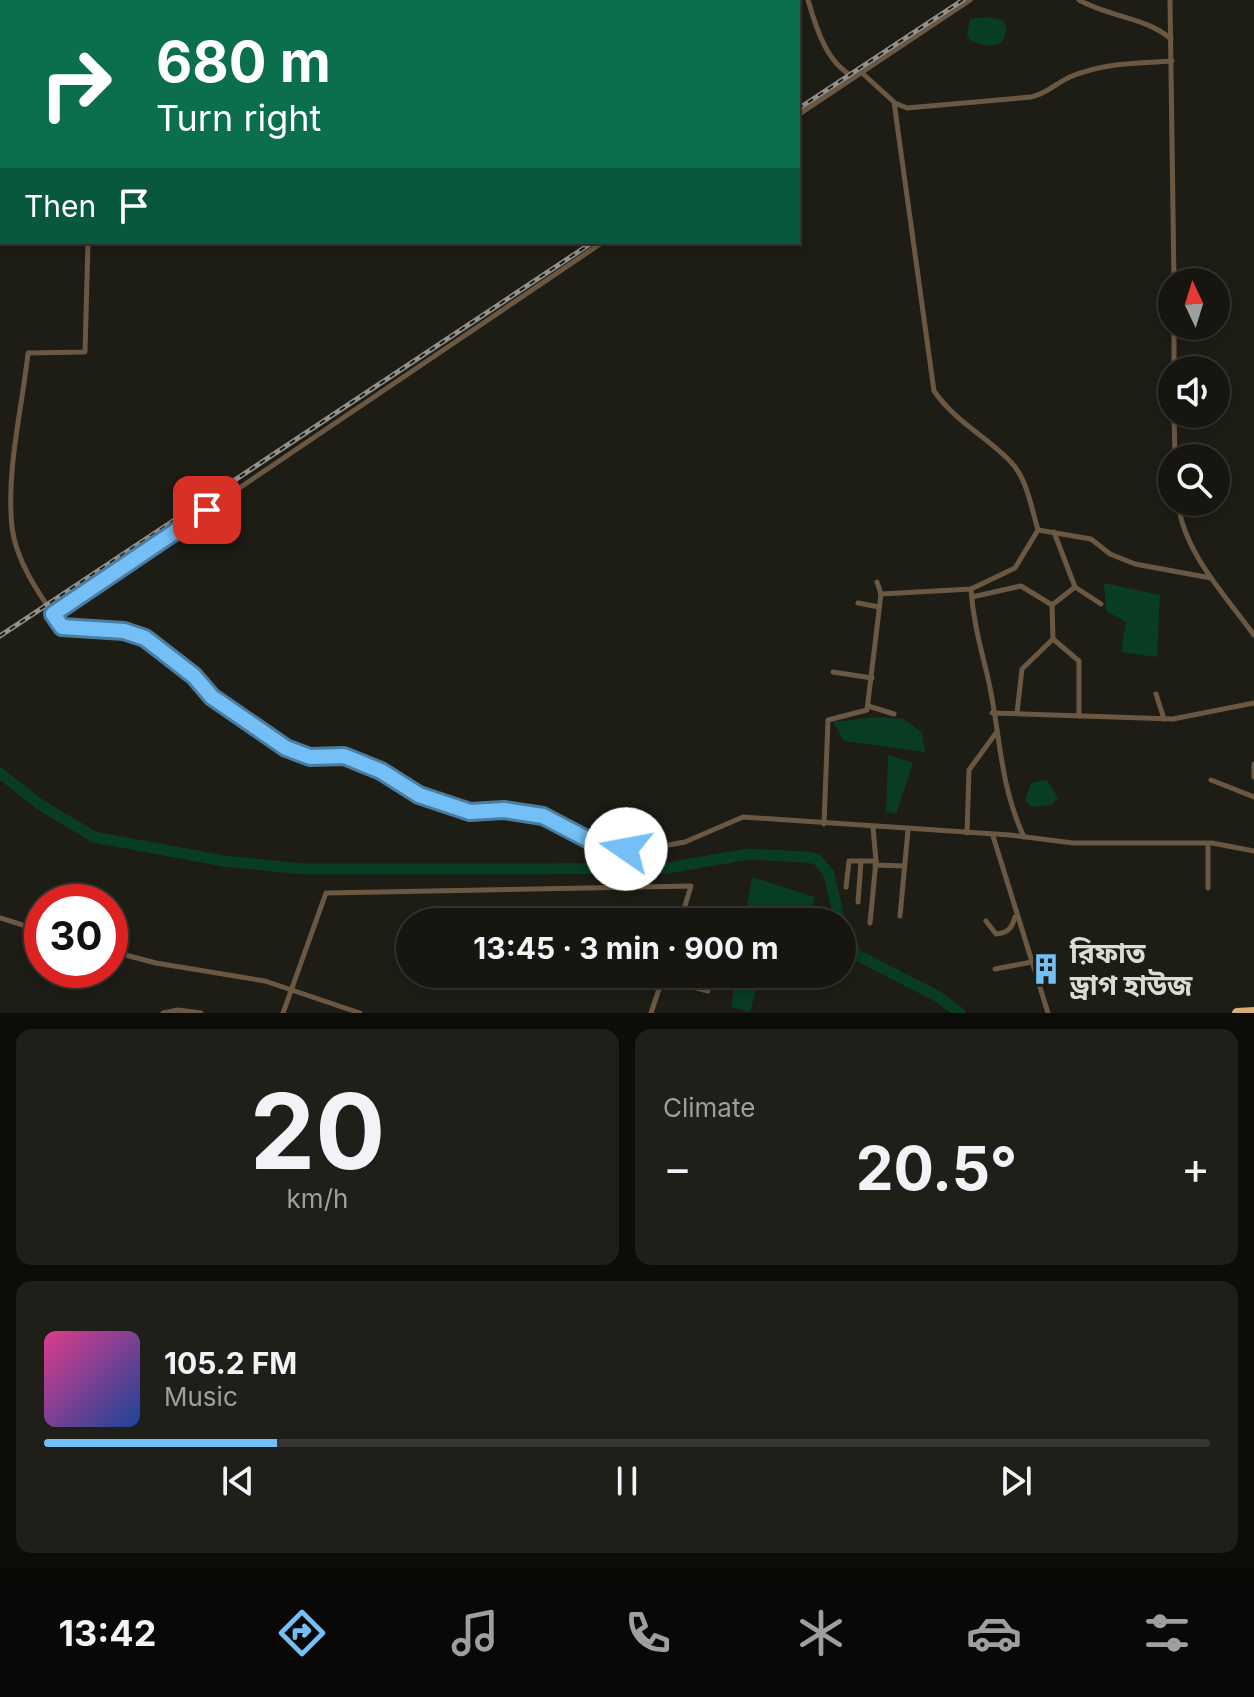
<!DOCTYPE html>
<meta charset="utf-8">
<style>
:root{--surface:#161510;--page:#1f1e19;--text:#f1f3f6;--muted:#9e9f9f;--line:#353430;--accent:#74c0f6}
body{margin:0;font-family:Inter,"Noto Sans Bengali",sans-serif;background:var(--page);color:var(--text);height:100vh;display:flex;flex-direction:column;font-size:30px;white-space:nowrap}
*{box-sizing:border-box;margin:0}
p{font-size:26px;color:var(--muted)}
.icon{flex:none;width:44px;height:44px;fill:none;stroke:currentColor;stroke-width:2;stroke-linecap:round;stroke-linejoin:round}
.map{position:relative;height:1013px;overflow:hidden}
.sheet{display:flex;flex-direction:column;gap:16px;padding:16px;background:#0c0c09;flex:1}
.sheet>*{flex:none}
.banner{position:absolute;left:0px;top:0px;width:800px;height:244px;box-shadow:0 4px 12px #0003,0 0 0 2px var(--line);background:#0b6e4f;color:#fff;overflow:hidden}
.needle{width:52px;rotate:356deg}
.tools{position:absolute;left:1158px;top:268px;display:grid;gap:16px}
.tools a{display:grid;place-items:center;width:72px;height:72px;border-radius:50%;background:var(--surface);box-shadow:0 4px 12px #0003,0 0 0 2px var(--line);font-size:40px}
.speed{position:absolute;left:24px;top:884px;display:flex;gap:16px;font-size:40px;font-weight:700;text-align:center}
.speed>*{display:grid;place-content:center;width:104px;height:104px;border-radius:50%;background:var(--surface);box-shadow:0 4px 12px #0003,0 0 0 2px var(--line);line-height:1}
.speed .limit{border:12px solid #d22;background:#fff;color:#111}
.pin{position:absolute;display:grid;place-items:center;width:68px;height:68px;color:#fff;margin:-34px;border-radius:16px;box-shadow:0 4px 12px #0006}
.me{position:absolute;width:88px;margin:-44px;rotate:282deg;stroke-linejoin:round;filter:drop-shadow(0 0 6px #0008)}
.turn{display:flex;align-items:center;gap:28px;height:168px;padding:0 24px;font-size:36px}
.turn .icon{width:104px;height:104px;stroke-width:2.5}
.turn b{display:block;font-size:56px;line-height:68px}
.then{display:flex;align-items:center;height:76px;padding:0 24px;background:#0003;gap:16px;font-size:30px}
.big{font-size:60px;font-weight:700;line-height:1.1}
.sheet .widget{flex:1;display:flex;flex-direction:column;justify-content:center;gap:12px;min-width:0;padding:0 28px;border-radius:16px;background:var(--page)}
.sheet .dial{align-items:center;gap:0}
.dial b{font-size:104px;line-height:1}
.song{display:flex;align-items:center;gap:24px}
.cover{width:96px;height:96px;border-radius:12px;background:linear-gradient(135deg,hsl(330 70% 55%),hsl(220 70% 35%))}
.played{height:8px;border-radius:4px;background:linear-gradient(90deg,var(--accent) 20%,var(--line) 20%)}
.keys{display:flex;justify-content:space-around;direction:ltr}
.heat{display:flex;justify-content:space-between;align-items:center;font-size:44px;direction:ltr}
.sheet .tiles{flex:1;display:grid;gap:16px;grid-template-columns:1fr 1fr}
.widget:last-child{grid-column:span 2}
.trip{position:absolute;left:396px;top:908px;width:460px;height:80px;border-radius:40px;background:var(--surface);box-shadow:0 4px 12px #0003,0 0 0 2px var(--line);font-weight:700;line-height:80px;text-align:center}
.menu{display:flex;height:128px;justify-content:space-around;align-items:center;background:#090806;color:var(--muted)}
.menu .icon{width:56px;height:56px}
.menu .on{color:var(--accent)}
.menu b{font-size:36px;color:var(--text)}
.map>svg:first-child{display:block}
.water{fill:#083d22}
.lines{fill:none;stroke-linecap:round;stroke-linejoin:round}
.river{stroke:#083d22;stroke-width:11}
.street{stroke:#6a5843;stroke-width:5}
.highway{stroke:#dbad76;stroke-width:10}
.rail-casing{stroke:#92918b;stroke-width:5}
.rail{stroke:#1d1c15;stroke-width:2;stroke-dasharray:6;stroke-linecap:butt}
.route-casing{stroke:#4b7da0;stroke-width:20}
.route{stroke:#74c0f6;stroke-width:14}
.labels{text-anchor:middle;stroke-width:8;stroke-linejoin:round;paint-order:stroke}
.poi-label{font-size:28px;font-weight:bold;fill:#dcdbd6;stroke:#1d1c15;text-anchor:start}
</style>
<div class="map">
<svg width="1254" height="1013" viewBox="0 0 1254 1013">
<rect width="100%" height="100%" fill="#1d1c15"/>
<!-- water -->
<g class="water">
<polygon points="986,17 1003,20 1007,29 1002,43 990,46 971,42 967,35 970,19"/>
<polygon points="1104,583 1160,595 1157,657 1121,652 1126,622 1106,611"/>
<polygon points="876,717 904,719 922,733 925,752 844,741 833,722"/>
<polygon points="888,755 913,763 896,814 886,812"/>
<polygon points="1047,780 1058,798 1051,805 1032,807 1025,800 1031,783"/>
<polygon points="752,877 815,897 807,922 744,922"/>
<polygon points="736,974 760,974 750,1012 731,1007"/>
</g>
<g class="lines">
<!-- river -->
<g class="river">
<polyline points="0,773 39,804 94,837 224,861 302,869 532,869 668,868 748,854 805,857 817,859 829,874 840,922"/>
<polyline points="842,930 857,955 937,996 960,1013"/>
</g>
<!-- street -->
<g class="street">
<path d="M808 0C816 28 827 64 854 77"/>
<path d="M1079 0C1109 17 1146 17 1171 39"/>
<polyline points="1170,0 1174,282"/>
<polyline points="647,2 647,0"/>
<path d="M861 72 894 102 934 391C955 421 984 435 1009 460 1027 477 1031 507 1038 530"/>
<path d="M895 103 907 108 1031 97C1047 94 1056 83 1070 77 1103 63 1136 63 1172 61"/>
<polyline points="798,115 970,0"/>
<polyline points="0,165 2,165"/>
<path d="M88 242 85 352 28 353C22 409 6 471 12 527 16 563 42 598 62 627L124 631 145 638 194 676 212 697 286 748 310 757 344 756 381 771 419 795 470 812 504 810 543 816 606 849H646L685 842 743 817 1010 835 1073 843H1212L1254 851"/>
<polyline points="1174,370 1174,326"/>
<polyline points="1174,414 1175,458"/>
<path d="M1178 502C1183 552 1226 596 1254 635"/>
<polyline points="877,582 881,594"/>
<polyline points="1075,587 1101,604"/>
<path d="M971 589C973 620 980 645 987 674 1001 732 998 781 1024 837"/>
<polyline points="972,597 1021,586 1052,605 1053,639 1022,669 1017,713"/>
<polyline points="858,603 879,607"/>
<polyline points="1052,605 1075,587 1054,532"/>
<polyline points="53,614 603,242"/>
<polyline points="1053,639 1079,661 1079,716"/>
<polyline points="833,672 872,678"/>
<polyline points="1156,694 1164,719"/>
<polyline points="868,706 894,714"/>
<polyline points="992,713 1173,719 1254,703"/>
<polyline points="1254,764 1254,777"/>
<polyline points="1211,780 1254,797"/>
<polyline points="824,824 828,720 867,710 881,594 971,589 1015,568 1038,530 1091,539 1110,554 1135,564 1211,578"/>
<polyline points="967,833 969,770 996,733"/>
<polyline points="993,836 1048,1013"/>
<polyline points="1208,847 1208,888"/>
<polyline points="875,865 904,866"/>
<polyline points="846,887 849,861 876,861"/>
<polyline points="858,902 861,861"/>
<polyline points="900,916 908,830"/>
<polyline points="0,918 42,931"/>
<path d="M986 921 996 934C1008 933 1012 928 1015 917"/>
<polyline points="870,923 876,861 873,827"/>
<polyline points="110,951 156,963 265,981 360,1013"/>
<polyline points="995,969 1032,962"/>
<polyline points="662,979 708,991"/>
<polyline points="163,1013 178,1010 201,1013"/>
<polyline points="283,1013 326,893 691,886 680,922"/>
<polyline points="651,1013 664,974"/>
</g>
<!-- highway -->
<polyline class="highway" points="1237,1013 1254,1012"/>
<defs>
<g id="rail">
<polyline points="798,109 963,0"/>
<polyline points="0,636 593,242"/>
</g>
</defs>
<!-- rail casing -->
<use href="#rail" class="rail-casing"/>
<!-- rail -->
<use href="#rail" class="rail"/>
</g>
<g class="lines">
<defs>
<polyline id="route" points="207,510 53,614 62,627 124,631 145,638 194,676 212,697 286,748 310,757 344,756 381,771 419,795 470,812 504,810 543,816 606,849 626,849"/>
</defs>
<!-- route casing -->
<use href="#route" class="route-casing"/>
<!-- route -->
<use href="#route" class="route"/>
</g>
<!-- icons -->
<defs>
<symbol id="building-bare" viewBox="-9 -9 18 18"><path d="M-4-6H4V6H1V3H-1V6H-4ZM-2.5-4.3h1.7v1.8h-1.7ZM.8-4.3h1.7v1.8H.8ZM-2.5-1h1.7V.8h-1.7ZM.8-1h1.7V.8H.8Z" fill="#74c0f6" stroke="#1d1c15" stroke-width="2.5" paint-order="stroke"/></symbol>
</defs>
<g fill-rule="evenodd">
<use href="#building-bare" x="1024" y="947" width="44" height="44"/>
</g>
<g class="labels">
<!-- poi labels -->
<g class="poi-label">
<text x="1070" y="963">রিফাত<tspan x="1070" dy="32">ড্রাগ হাউজ</tspan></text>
</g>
</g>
</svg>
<div class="tools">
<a><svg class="needle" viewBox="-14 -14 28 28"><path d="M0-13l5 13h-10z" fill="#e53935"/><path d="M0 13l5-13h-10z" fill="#9e9f9f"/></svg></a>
<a><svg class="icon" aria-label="sound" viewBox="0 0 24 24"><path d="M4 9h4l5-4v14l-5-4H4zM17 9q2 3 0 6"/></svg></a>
<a><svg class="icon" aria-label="search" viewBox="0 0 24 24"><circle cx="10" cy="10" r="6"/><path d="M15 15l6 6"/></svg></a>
</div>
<div class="speed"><div class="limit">30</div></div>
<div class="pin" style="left:207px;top:510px;background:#d93025"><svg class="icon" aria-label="arrive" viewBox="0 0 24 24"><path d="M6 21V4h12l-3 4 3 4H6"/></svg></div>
<svg class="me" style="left:626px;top:849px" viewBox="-20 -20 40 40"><circle r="19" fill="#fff"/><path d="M0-13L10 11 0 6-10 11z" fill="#74c0f6"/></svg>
<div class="trip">13:45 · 3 min · 900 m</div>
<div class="banner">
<div class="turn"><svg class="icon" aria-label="right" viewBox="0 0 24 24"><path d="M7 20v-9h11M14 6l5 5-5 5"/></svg><div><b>680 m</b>Turn right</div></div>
<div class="then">Then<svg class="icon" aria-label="arrive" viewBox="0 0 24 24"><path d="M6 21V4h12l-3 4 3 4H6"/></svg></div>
</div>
</div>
<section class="sheet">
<div class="tiles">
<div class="widget dial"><b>20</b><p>km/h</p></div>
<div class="widget"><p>Climate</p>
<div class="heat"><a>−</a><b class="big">20.5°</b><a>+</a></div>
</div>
<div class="widget">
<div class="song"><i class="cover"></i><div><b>105.2 FM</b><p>Music</p></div></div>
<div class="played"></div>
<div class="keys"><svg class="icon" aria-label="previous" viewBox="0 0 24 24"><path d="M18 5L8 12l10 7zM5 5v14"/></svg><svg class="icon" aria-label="pause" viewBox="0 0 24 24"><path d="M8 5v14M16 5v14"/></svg><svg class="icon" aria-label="next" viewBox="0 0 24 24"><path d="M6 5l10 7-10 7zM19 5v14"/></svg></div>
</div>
</div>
</section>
<nav class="menu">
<b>13:42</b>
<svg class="icon on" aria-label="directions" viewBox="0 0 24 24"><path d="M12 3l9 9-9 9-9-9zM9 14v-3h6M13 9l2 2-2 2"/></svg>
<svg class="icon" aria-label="music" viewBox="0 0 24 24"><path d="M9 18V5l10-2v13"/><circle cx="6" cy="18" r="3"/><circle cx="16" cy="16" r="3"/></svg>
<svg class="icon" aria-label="phone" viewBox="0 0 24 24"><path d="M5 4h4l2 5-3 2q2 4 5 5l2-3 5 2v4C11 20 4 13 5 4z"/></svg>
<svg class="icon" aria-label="climate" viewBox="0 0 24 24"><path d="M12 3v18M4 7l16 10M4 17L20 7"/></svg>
<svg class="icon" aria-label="car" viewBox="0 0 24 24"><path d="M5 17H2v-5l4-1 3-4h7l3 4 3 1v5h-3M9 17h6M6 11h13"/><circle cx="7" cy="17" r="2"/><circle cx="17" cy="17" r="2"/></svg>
<svg class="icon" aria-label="filters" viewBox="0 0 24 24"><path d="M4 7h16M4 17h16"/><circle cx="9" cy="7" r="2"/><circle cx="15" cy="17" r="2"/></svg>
</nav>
